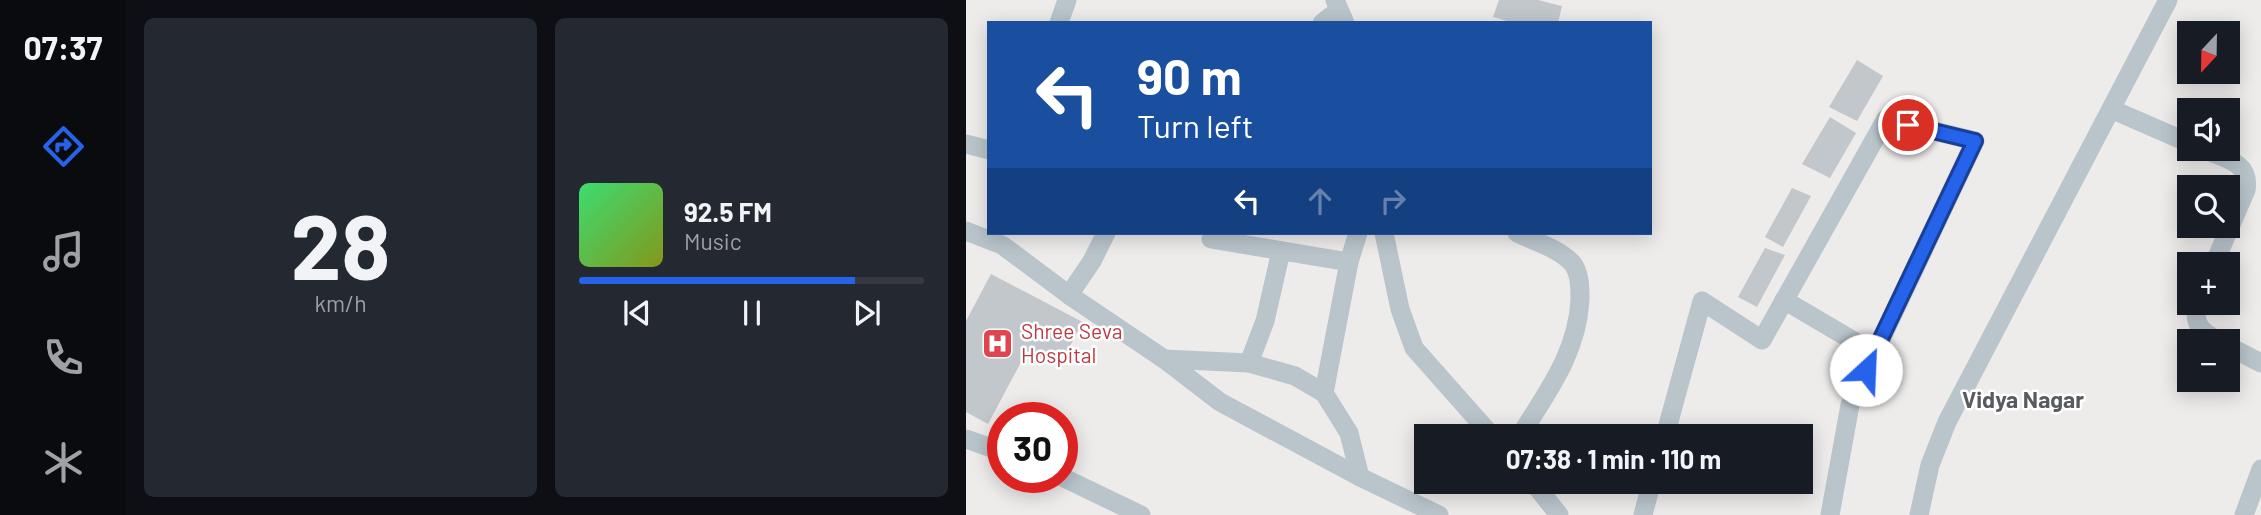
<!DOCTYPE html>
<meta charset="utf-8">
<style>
:root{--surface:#171b24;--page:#242831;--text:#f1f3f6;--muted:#9ea1a6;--line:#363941;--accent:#2563eb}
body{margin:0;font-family:Barlow,sans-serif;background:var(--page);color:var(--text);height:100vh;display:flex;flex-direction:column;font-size:26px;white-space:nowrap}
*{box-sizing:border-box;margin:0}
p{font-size:23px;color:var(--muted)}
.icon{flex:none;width:38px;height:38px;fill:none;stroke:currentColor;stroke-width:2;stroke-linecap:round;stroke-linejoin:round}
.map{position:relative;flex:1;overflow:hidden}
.side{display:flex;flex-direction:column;gap:18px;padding:18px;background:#0d0f14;width:840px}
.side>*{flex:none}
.guide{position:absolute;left:21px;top:21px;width:665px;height:214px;border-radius:0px;box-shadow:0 4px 18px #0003;background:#1a4fa0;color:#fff;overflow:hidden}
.needle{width:46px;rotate:202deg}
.buttons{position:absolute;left:1211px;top:21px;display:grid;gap:14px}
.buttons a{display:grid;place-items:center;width:63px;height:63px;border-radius:0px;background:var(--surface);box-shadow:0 4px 18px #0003;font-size:35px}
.speed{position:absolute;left:21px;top:402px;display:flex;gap:14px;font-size:35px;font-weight:700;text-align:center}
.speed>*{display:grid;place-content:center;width:91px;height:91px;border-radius:50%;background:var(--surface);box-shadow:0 4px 18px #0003;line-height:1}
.speed .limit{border:10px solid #d22;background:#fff;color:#111}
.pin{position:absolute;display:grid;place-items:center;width:60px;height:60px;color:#fff;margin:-30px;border:4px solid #fff;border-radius:50%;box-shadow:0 2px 7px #0007}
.me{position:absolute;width:77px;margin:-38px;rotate:25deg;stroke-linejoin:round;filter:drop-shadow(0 0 5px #0008)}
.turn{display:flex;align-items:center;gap:24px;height:147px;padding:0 35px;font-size:32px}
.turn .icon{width:91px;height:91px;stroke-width:2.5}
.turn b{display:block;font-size:49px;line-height:60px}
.lanes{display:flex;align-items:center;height:66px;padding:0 35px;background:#0003;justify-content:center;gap:35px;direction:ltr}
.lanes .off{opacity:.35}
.side .card{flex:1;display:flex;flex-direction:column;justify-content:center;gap:10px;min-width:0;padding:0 24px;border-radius:10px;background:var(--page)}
.side .dial{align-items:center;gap:0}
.dial b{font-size:91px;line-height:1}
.song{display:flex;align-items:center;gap:21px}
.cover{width:84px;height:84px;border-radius:10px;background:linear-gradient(135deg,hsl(140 70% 55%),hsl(70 70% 35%))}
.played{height:7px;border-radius:4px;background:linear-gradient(90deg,var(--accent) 80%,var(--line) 80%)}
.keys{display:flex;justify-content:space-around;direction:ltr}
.side .tiles{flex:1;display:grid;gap:18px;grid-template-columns:repeat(2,1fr)}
.trip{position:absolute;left:448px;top:424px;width:399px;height:70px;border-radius:0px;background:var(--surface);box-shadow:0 4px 18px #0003;font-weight:700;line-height:70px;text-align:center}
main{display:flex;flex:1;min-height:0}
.tabs{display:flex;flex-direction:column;width:126px;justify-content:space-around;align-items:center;background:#090b0e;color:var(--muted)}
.tabs .icon{width:49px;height:49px}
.tabs .active{color:var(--accent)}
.tabs b{font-size:32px;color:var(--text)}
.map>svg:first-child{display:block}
.building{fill:#c2c7cb}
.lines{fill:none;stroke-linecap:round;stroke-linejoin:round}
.minor{stroke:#b9c4cb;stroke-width:19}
.route-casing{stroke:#184099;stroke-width:18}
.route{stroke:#2563eb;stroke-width:12}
.labels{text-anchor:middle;stroke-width:5;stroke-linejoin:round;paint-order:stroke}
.health-label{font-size:21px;fill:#be3a42;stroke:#fff;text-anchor:start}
.neighbourhood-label{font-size:23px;font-weight:bold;fill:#585c60;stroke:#fff}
</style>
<main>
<nav class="tabs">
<b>07:37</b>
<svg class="icon active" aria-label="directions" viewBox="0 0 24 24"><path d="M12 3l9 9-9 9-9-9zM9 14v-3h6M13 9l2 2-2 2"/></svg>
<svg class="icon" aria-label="music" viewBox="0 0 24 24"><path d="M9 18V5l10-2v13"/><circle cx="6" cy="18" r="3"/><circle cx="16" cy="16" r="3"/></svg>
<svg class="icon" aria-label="phone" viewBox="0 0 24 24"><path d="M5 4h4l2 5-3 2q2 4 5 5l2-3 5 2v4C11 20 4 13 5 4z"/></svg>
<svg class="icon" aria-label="climate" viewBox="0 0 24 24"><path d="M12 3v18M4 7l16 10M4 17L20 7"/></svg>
</nav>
<section class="side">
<div class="tiles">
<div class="card dial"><b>28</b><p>km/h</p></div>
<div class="card">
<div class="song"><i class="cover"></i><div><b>92.5 FM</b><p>Music</p></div></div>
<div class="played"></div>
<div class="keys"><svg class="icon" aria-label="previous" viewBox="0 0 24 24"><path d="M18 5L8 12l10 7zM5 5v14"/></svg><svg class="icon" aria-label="pause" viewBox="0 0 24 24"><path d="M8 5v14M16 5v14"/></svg><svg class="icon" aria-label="next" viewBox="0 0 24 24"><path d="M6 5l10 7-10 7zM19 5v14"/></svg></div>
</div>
</div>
</section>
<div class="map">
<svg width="1295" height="515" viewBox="0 0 1295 515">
<rect width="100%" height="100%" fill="#eeebeb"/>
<!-- building -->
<g class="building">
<polygon points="533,0 572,0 596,6 592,23 548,23 527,17"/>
<polygon points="891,60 917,76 891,121 863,107"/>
<polygon points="864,117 890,133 864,178 836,164"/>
<polygon points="826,188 845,196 817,247 799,237"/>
<polygon points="799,248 819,255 791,307 772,297"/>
<polygon points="25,274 128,328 124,335 113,329 93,367 61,351 22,424 0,412 0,321"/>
</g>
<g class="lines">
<!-- minor -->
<g class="minor">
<polyline points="369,0 379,23"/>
<polyline points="93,23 101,0"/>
<polyline points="356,23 373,10"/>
<polyline points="1145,109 1223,143"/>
<polyline points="0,144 23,150"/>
<path d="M1237 149C1258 158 1285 162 1280 190L1248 264"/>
<polyline points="0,231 36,245 103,295 198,359 254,402 394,477 473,515"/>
<polyline points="418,233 434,309 448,348 526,436"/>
<path d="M551 233C568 241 594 249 607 264 614 274 614 288 614 300 611 354 581 392 554 436"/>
<polyline points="245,239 383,262"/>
<polyline points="103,295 126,261 140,233"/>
<polyline points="818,300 908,353"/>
<path d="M1232 303C1226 323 1235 332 1253 341"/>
<polyline points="1262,346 1295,363"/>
<polyline points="198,359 283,363 329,376 358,393 383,433 394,477"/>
<polyline points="283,363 299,321 315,251"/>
<polyline points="358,393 383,262 392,233"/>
<polyline points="699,436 736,301 796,340 920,119 1009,141 884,405 864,515"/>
<polyline points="0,439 37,452"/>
<polyline points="96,477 175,515"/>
<polyline points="566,481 593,515"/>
<polyline points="677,515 686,481"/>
<polyline points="953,515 964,465 981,422 1202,0"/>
<polyline points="1278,515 1295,469"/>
</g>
</g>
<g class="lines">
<defs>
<polyline id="route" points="900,370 1009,141 942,125"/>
</defs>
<!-- route casing -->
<use href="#route" class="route-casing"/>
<!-- route -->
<use href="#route" class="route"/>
</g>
<!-- icons -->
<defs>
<symbol id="hospital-square" viewBox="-11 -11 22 22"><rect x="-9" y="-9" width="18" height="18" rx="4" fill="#e0444e" stroke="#fff"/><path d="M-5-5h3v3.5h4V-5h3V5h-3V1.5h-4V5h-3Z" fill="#fff"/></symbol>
</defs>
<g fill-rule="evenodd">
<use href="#hospital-square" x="14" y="326" width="35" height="35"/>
</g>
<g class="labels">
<!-- health labels -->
<g class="health-label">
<text x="55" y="339">Shree Seva<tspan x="55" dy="24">Hospital</tspan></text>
</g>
<!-- neighbourhood labels -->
<g class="neighbourhood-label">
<text x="1057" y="408">Vidya Nagar</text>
</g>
</g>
</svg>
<div class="buttons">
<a><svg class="needle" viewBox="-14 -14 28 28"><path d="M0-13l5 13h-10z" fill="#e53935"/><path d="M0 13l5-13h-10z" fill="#9ea1a6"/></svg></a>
<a><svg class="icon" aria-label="sound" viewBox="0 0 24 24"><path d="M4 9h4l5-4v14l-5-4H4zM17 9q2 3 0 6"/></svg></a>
<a><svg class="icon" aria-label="search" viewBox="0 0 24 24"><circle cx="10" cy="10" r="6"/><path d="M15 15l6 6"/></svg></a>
<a>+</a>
<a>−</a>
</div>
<div class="speed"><div class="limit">30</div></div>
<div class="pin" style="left:942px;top:125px;background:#d93025"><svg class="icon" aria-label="arrive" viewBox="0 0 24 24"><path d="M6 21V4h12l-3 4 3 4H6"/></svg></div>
<svg class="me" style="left:900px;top:370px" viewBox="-20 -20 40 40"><circle r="19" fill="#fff"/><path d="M0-13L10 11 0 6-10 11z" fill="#2563eb"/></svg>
<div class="trip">07:38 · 1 min · 110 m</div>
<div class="guide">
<div class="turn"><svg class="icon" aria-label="left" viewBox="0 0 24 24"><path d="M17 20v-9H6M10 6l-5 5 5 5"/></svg><div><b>90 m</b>Turn left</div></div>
<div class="lanes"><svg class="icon" aria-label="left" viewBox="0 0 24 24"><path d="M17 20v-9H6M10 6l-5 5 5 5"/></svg><svg class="icon off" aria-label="ahead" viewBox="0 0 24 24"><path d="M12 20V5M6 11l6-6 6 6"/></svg><svg class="icon off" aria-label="right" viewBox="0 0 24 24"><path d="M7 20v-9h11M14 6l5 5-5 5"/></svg></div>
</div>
</div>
</main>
